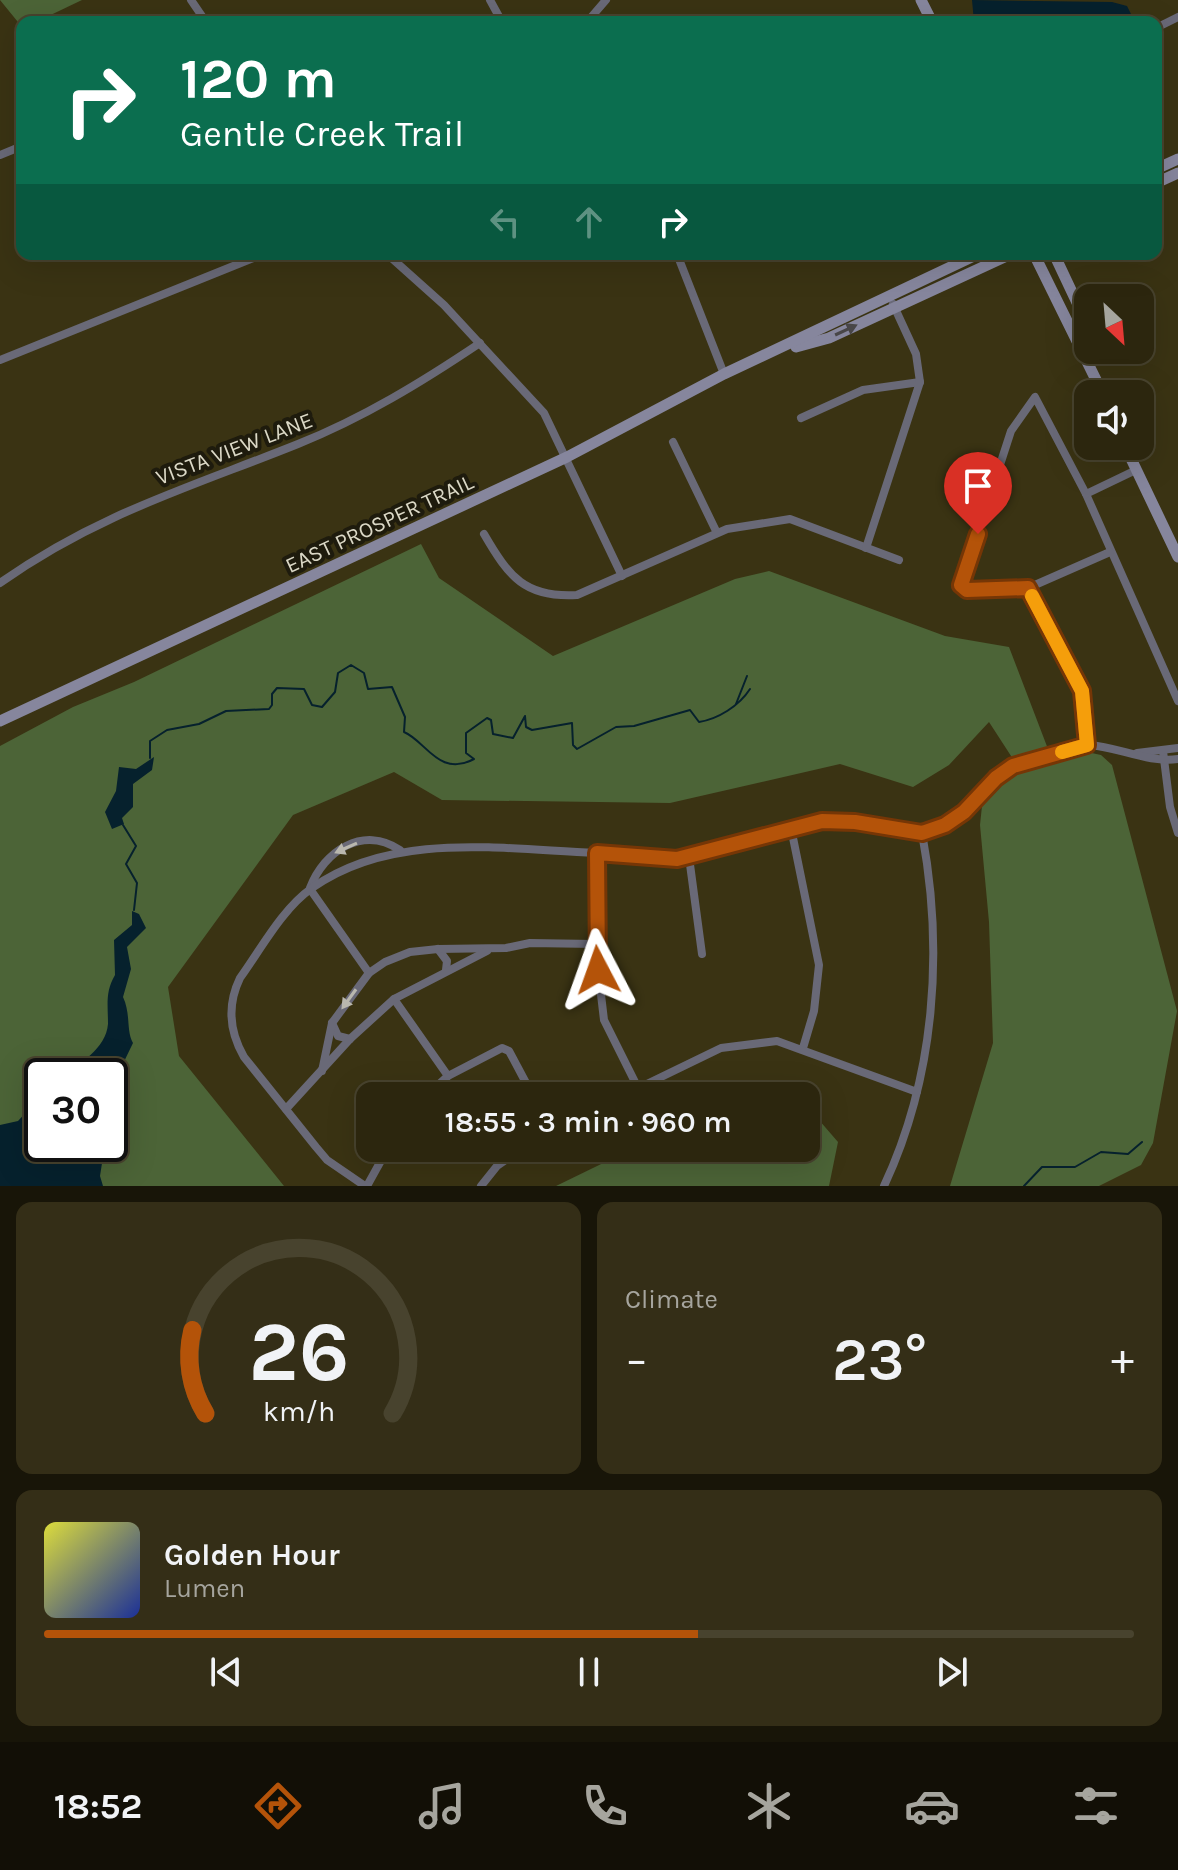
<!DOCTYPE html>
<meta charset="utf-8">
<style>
:root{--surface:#2c260e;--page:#342e17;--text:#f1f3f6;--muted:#a6a59e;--line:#48432e;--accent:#b45309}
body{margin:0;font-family:Karla,sans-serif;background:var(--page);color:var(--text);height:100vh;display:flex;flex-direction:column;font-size:30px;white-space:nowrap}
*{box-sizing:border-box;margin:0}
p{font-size:26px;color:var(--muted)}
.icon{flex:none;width:44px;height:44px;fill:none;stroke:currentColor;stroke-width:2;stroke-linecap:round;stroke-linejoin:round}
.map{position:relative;height:1186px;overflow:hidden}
.details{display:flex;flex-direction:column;gap:16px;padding:16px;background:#181508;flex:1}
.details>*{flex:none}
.top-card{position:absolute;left:16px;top:16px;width:1146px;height:244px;border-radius:16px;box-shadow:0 8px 32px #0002,0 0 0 2px var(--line);background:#0b6e4f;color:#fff;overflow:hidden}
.needle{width:52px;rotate:154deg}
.fabs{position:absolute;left:1074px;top:284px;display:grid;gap:16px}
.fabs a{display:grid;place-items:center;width:80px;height:80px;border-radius:16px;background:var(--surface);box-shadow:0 8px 32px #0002,0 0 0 2px var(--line);font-size:40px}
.speed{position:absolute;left:24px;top:1058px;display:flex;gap:16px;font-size:40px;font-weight:700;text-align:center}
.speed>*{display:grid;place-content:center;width:104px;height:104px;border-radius:50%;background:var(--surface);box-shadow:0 8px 32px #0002,0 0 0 2px var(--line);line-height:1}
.speed .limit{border:4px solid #111;border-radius:12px;background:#fff;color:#111}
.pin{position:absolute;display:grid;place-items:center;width:68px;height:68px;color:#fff;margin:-82px -34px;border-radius:50% 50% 50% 0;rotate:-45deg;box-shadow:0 0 8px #0007}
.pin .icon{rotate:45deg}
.me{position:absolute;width:88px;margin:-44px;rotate:356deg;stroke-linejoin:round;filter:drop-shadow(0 0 6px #0008)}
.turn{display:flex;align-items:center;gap:28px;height:168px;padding:0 32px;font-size:36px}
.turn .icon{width:104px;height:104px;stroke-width:2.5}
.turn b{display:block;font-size:56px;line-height:68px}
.lanes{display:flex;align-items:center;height:76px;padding:0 32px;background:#0003;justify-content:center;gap:40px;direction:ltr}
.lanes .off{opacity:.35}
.big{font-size:60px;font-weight:600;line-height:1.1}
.details .widget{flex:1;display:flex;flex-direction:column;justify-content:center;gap:12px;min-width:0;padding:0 28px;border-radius:16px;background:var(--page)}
.details .dial{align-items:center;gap:0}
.dial svg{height:208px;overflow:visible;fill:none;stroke:var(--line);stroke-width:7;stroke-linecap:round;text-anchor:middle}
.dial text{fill:var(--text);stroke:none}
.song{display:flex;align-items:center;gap:24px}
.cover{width:96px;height:96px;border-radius:12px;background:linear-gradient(135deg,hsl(60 70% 55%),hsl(230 70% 35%))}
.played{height:8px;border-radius:4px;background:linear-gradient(90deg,var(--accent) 60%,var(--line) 60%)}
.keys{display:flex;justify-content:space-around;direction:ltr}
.heat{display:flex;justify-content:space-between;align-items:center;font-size:44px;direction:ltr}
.details .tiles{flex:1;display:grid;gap:16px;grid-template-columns:1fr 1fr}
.widget:last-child{grid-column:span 2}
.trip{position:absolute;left:356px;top:1082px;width:464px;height:80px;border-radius:16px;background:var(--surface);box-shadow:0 8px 32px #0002,0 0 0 2px var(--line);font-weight:600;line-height:80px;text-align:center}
.dock{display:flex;height:128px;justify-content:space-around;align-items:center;background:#120f06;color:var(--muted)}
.dock .icon{width:56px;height:56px}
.dock .on{color:var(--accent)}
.dock b{font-size:36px;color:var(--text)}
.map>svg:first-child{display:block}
.green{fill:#4c6437;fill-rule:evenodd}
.water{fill:#06212d}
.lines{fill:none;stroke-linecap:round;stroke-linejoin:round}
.stream{stroke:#06212d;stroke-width:2}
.street{stroke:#696977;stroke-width:8}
.secondary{stroke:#86869d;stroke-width:11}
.oneway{fill:#484647}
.oneway2{fill:#b9b7ae}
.route-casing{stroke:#753606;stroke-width:20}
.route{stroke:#b45309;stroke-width:14}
.slow{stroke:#f59e0b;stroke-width:14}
.labels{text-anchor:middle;stroke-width:8;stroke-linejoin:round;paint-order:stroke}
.street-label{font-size:22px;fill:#dbd8c6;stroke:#1e1b0d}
</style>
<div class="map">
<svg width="1178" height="1186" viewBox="0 0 1178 1186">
<rect width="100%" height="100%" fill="#3a3313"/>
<!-- green -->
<g class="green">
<polygon points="0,0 82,0 36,22 22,22 22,27"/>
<path d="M421 544 439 578 553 656 735 579 769 571 945 636 1009 647 1048 749 1013 759 989 722 949 765 913 787 840 764 670 803 442 800 394 772 293 815 168 987 179 1056 284 1186H0V746L73 707 134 682ZM42 1076H110V1144H42Z"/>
<polygon points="1087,752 1101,755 1112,765 1177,1011 1153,1143 1141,1165 1099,1186 950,1186 993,1043 989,922 980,825 982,806 1011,776"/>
<polygon points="806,1105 838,1142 829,1186 556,1186 634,1148 806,1148"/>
</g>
<!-- water -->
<g class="water">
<polygon points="972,0 1112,2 1127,6 1133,18 1126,22 974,22"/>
<polygon points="154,757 152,770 133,784 133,807 122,818 124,824 112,829 105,812 116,791 119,767 136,769"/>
<path d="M132 911 139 914 146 928 127 947 131 969 123 997C131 1014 126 1031 133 1043L118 1074 119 1098 110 1116V1076H61C79 1064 106 1049 108 1024 108 1005 105 992 115 975L114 940 132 925Z"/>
<polygon points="42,1095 42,1144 105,1144 100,1176 103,1186 0,1186 0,1125 18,1121"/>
</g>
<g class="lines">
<!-- stream -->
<g class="stream">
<polyline points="736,704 747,676"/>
<path d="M150 758V741L167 730 199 724 226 711 269 709 272 705V694L277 688 304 689 312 705 322 707 335 692 338 673 351 665 364 673 368 689 392 687 405 717 404 732C426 741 439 778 474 759L466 753V733L487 718 491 720 493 734 513 738 525 716 526 727 532 730 572 723 573 745 577 749 616 727 634 726 690 710 699 722C718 719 739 706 750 689"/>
<polyline points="123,825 136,846 126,864 137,883 134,910"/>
<polyline points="1024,1186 1042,1167 1075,1167 1101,1152 1128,1154 1142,1142"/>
</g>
<!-- street -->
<g class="street">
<polyline points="191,0 206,22"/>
<polyline points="490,0 502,22"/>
<polyline points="587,22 606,0"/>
<polyline points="1156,28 1178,17"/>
<polyline points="0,155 22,146"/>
<polyline points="387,254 444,305 544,413 622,576"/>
<polyline points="677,254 724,374"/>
<polyline points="0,360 263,254"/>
<polyline points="801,418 863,390 920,382"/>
<polyline points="673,442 717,533"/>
<polyline points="1136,470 1086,494 1178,701"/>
<polyline points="1086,494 1035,397 1011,431 961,585 967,590 1028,588 1110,552"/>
<path d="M484 534C509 577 525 598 577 595L727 529 790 519 899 560"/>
<polyline points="866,548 920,382 916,354 893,304"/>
<path d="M0 583C97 514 191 487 298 444 363 418 422 382 480 343"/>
<polyline points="1028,588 1082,691 1087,745"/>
<polyline points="1163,751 1170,807 1178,833"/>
<polyline points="1137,753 1178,748"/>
<polyline points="791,828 819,965 814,1011 803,1048"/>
<polyline points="597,853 595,944 604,1020 638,1088"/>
<polyline points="689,857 702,954"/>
<path d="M310 888C324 851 363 825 400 850"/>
<polyline points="310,889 369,973"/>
<polyline points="438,949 447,961 446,970"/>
<polyline points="394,999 448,1076"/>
<polyline points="332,1023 338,1036 350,1039"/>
<polyline points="322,1071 332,1023 369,973 385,962 410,952 438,949 506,948 530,943 595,944"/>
<polyline points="426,1096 448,1076 502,1048 509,1051 533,1096"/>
<polyline points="622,1096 721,1048 777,1041 917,1092"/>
<polyline points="286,1109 350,1039 394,999 487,951"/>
<path d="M365 1186 327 1160 316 1147 244 1057C229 1031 227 1005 240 978 261 949 282 909 312 888 392 831 501 849 595 853 622 855 652 862 679 859 728 853 776 821 826 821 857 821 891 838 922 833 967 827 978 782 1013 766 1027 759 1075 744 1089 745 1119 747 1147 763 1178 759"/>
<polyline points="367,1186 388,1148"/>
<polyline points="481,1186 497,1166 523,1148"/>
<path d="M884 1186C935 1077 944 951 922 833"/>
</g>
<!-- secondary -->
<g class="secondary">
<polyline points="921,0 932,22"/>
<polyline points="1156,169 1178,159"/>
<polyline points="1156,183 1178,173"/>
<polyline points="1034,254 1103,394"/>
<polyline points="1054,254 1079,307 1086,348"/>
<polyline points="796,347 829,338 1011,254"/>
<polyline points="1125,446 1178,557"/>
<polyline points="0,721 567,457 724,374 978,254"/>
</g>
</g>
<!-- one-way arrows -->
<defs><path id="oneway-solid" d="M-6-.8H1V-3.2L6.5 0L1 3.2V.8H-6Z" transform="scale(2)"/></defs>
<use class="oneway" href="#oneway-solid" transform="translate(846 330) rotate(-25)"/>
<g class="oneway2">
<use href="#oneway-solid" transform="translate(346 848) rotate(156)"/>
<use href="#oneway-solid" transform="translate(349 999) rotate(126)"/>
</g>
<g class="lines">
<defs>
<polyline id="route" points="598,970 597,853 677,859 822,821 855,822 922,833 945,825 964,812 996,778 1013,766 1087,745 1082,691 1028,588 967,590 961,585 978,534"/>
</defs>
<!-- route casing -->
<use href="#route" class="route-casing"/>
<!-- route -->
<use href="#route" class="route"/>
<!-- slow -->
<polyline class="slow" points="1032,596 1082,691 1087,745 1062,752"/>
</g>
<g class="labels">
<!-- street labels -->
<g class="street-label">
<text transform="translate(234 448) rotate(-21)" y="8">VISTA VIEW LANE</text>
<text transform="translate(379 523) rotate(-25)" y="8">EAST PROSPER TRAIL</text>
</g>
</g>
</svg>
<div class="fabs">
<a><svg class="needle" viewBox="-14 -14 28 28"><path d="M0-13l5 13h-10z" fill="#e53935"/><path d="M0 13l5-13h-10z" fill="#a6a59e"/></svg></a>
<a><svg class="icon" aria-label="sound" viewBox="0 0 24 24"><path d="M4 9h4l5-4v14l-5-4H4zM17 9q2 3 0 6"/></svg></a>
</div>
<div class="speed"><div class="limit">30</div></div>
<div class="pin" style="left:978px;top:534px;background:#d93025"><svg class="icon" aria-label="arrive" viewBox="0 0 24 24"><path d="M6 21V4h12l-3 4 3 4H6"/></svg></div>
<svg class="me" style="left:598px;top:970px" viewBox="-20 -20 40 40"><path d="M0-17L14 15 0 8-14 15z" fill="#b45309" stroke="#fff" stroke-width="4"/></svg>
<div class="trip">18:55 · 3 min · 960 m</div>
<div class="top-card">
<div class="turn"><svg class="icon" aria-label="right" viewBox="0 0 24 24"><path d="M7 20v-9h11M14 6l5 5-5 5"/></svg><div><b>120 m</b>Gentle Creek Trail</div></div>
<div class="lanes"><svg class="icon off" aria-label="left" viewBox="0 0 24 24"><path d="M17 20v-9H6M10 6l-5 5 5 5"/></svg><svg class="icon off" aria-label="ahead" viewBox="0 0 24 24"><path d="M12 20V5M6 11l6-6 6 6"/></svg><svg class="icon" aria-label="right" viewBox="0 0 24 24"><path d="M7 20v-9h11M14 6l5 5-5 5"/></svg></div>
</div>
</div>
<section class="details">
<div class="tiles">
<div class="widget dial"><svg viewBox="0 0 100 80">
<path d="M14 69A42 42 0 1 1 86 69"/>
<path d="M14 69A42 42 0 0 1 9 37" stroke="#b45309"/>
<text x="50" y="56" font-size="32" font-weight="700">26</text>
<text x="50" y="72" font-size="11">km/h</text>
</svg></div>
<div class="widget"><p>Climate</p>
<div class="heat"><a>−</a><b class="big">23°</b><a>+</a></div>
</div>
<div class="widget">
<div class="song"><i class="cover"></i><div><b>Golden Hour</b><p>Lumen</p></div></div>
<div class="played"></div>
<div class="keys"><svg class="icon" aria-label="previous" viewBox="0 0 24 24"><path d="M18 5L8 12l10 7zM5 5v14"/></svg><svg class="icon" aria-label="pause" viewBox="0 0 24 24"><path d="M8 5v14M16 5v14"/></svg><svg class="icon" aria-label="next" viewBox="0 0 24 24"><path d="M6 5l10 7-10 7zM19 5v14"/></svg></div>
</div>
</div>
</section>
<nav class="dock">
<b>18:52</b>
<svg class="icon on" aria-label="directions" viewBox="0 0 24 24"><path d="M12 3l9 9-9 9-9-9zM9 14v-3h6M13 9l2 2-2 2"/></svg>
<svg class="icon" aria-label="music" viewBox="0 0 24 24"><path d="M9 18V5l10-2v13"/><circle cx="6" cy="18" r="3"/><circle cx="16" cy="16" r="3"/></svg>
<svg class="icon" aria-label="phone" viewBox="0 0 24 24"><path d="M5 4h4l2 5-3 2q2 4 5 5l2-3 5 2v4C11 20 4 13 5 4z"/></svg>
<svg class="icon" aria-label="climate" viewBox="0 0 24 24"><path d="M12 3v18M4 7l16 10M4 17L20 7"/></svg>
<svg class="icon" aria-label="car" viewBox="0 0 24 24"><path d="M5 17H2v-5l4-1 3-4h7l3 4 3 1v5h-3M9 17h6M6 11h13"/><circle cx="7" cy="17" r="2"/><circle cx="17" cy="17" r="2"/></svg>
<svg class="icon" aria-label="filters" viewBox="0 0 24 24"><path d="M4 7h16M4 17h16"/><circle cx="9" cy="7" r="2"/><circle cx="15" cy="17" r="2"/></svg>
</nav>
